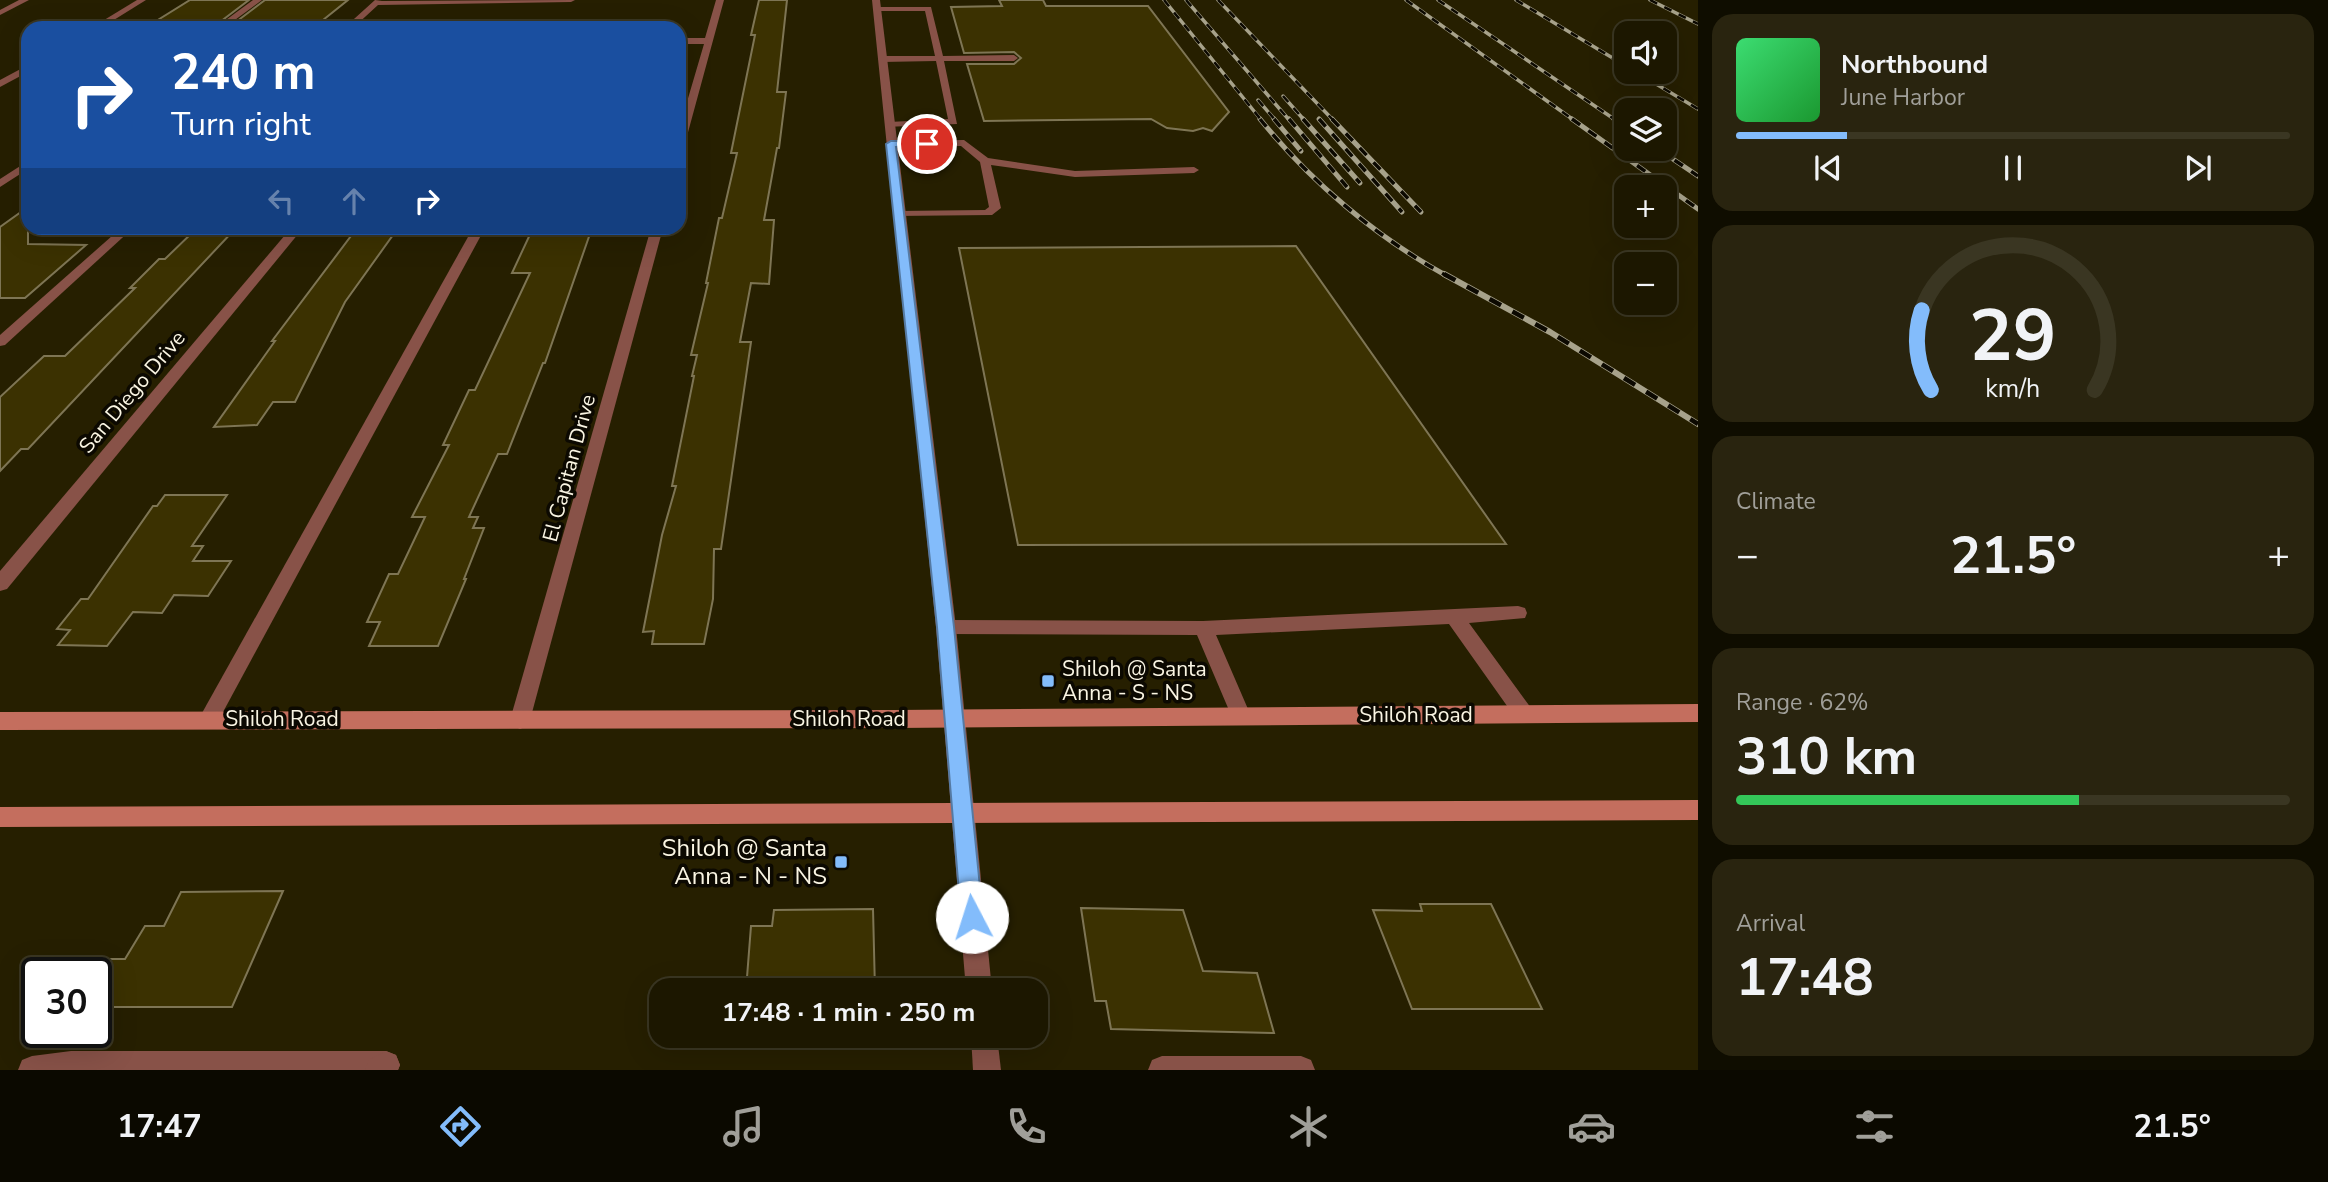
<!DOCTYPE html>
<meta charset="utf-8">
<style>
:root{--surface:#1c1700;--page:#29240f;--text:#f1f3f6;--muted:#a09f99;--line:#3a3622;--accent:#83bcfb}
body{margin:0;font-family:"Nunito Sans",sans-serif;background:var(--page);color:var(--text);height:100vh;display:flex;flex-direction:column;font-size:26px;white-space:nowrap}
*{box-sizing:border-box;margin:0}
p{font-size:23px;color:var(--muted)}
.icon{flex:none;width:38px;height:38px;fill:none;stroke:currentColor;stroke-width:2;stroke-linecap:round;stroke-linejoin:round}
.map{position:relative;flex:1;overflow:hidden}
.side{display:flex;flex-direction:column;gap:14px;padding:14px;background:#0f0d00;width:630px}
.side>*{flex:none}
.top-card{position:absolute;left:21px;top:21px;width:665px;height:214px;border-radius:21px;box-shadow:0 7px 28px #0002,0 0 0 2px var(--line);background:#1a4fa0;color:#fff;overflow:hidden}
.controls{position:absolute;left:1614px;top:21px;display:grid;gap:14px}
.controls a{display:grid;place-items:center;width:63px;height:63px;border-radius:14px;background:var(--surface);box-shadow:0 7px 28px #0002,0 0 0 2px var(--line);font-size:35px}
.speed{position:absolute;left:21px;top:957px;display:flex;gap:14px;font-size:35px;font-weight:700;text-align:center}
.speed>*{display:grid;place-content:center;width:91px;height:91px;border-radius:50%;background:var(--surface);box-shadow:0 7px 28px #0002,0 0 0 2px var(--line);line-height:1}
.speed .limit{border:4px solid #111;border-radius:10px;background:#fff;color:#111}
.pin{position:absolute;display:grid;place-items:center;width:60px;height:60px;color:#fff;margin:-30px;border:4px solid #fff;border-radius:50%;box-shadow:0 2px 7px #0007}
.me{position:absolute;width:77px;margin:-38px;rotate:355deg;stroke-linejoin:round;filter:drop-shadow(0 0 5px #0008)}
.turn{display:flex;align-items:center;gap:24px;height:147px;padding:0 35px;font-size:32px}
.turn .icon{width:91px;height:91px;stroke-width:2.5}
.turn b{display:block;font-size:49px;line-height:60px}
.lanes{display:flex;align-items:center;height:66px;padding:0 35px;background:#0003;justify-content:center;gap:35px;direction:ltr}
.lanes .off{opacity:.35}
.big{font-size:52px;font-weight:700;line-height:1.1}
.side .tile{flex:1;display:flex;flex-direction:column;justify-content:center;gap:10px;min-width:0;padding:0 24px;border-radius:21px;background:var(--page)}
.side .dial{align-items:center;gap:0}
.dial svg{height:182px;overflow:visible;fill:none;stroke:var(--line);stroke-width:7;stroke-linecap:round;text-anchor:middle}
.dial text{fill:var(--text);stroke:none}
.song{display:flex;align-items:center;gap:21px}
.cover{width:84px;height:84px;border-radius:10px;background:linear-gradient(135deg,hsl(140 70% 55%),hsl(130 70% 35%))}
.played{height:7px;border-radius:4px;background:linear-gradient(90deg,var(--accent) 20%,var(--line) 20%)}
.keys{display:flex;justify-content:space-around;direction:ltr}
.heat{display:flex;justify-content:space-between;align-items:center;font-size:38px;direction:ltr}
.charge{height:10px;border-radius:5px;background:linear-gradient(90deg,#34c759 62%,var(--line) 0)}
.trip{position:absolute;left:649px;top:978px;width:399px;height:70px;border-radius:21px;background:var(--surface);box-shadow:0 7px 28px #0002,0 0 0 2px var(--line);font-weight:700;line-height:70px;text-align:center}
.dock{display:flex;height:112px;justify-content:space-around;align-items:center;background:#0b0900;color:var(--muted)}
.dock .icon{width:49px;height:49px}
.dock .selected{color:var(--accent)}
.dock b{font-size:32px;color:var(--text)}
main{display:flex;flex:1;min-height:0}
.map>svg:first-child{display:block}
.building{fill:#3b3101;stroke:#7e7554;stroke-width:2}
.lines{fill:none;stroke-linecap:round;stroke-linejoin:round}
.lane{fill:#885248;fill-rule:evenodd}
.street{fill:#885248;fill-rule:evenodd}
.secondary{fill:#c46e5e;fill-rule:evenodd}
.rail-far2-casing{stroke:#a7a28b;stroke-width:3.5}
.rail-far1-casing{stroke:#a7a28b;stroke-width:5}
.rail-casing{stroke:#a7a28b;stroke-width:6}
.rail-far2{stroke:#0c0901;stroke-width:2.5;stroke-dasharray:8;stroke-linecap:butt}
.rail-far1{stroke:#0c0901;stroke-width:3.5;stroke-dasharray:10;stroke-linecap:butt}
.rail{stroke:#0c0901;stroke-width:4.5;stroke-dasharray:13;stroke-linecap:butt}
.route{fill:#83bcfb;stroke:#557aa3;stroke-width:2}
.poi-dot{fill:#83bcfb;stroke:#0c0901;stroke-width:2.5}
.labels{text-anchor:middle;stroke-width:7;stroke-linejoin:round;paint-order:stroke}
.street-label{font-size:21px;fill:#faf5e3;stroke:#0c0901}
.poi-label{font-size:21px;fill:#faf5e3;stroke:#0c0901;text-anchor:start}
.near-poi-label{font-size:24px;fill:#faf5e3;stroke:#0c0901;text-anchor:end}
</style>
<main>
<div class="map">
<svg width="1698" height="1070" viewBox="0 0 1698 1070">
<rect width="100%" height="100%" fill="#261f00"/>
<!-- building -->
<g class="building">
<polygon points="190,0 249,0 212,28 145,28"/>
<polygon points="265,0 348,0 313,28 228,28"/>
<polygon points="759,0 787,0 777,92 786,92 779,148 777,148 764,220 774,220 769,284 751,283 740,342 751,342 721,549 714,549 713,599 704,644 652,644 654,631 643,632 662,535 676,486 672,486 694,376 692,376 697,355 691,355 708,283 706,283 719,218 722,218 737,153 731,153 755,35 751,35"/>
<polygon points="999,0 1043,0 1046,6 1148,6 1229,112 1212,131 1203,128 1193,131 1167,128 1151,119 984,121 967,64 1014,64 1021,58 1014,52 964,53 951,7 1002,6"/>
<polygon points="28,207 28,244 86,245 25,298 0,298 0,227"/>
<polygon points="197,228 236,228 28,449 21,449 0,471 0,397 44,356 65,356 135,288 130,288 159,259 165,259"/>
<polygon points="357,228 398,228 345,302 295,402 273,402 257,425 214,427 275,341 272,341"/>
<polygon points="533,228 592,228 545,363 543,363 507,454 498,454 469,517 478,517 473,528 484,528 464,579 466,579 438,646 369,646 380,622 367,622 389,574 398,574 425,517 412,517 449,445 443,445 469,390 475,390 530,273 512,273"/>
<polygon points="1296,246 1506,544 1018,545 959,248"/>
<polygon points="165,495 227,495 192,546 203,546 193,561 231,561 208,596 174,595 162,613 133,612 107,646 58,645 70,630 57,629 81,599 88,599 153,506 157,506"/>
<polygon points="283,891 232,1007 96,1007 96,959 125,959 145,926 164,926 181,892"/>
<polygon points="1420,904 1491,904 1542,1009 1412,1009 1373,910 1422,911"/>
<polygon points="1081,908 1183,910 1203,971 1257,973 1274,1033 1111,1029 1106,1001 1095,1001"/>
<polygon points="873,909 875,990 746,990 751,926 772,926 774,910"/>
</g>
<g class="lines">
<!-- lane -->
<g class="lane">
<polygon points="137,0 146,0 101,28 91,28"/>
<polygon points="375,0 382,1 575,0 571,2 378,5 353,28 344,28"/>
<polygon points="873,7 931,7 943,56 1014,55 1018,58 1014,61 944,61 957,124 885,127 885,123 889,122 948,119 936,61 882,62 878,59 882,56 935,56 925,11 876,11"/>
<polygon points="28,65 28,72 0,87 0,80"/>
<polygon points="964,140 988,158 1075,171 1194,167 1199,170 1194,173 1075,177 991,165 1001,208 992,215 895,216 895,212 899,211 985,210 989,207 980,162 961,146 891,147 886,144 891,141"/>
<polygon points="121,228 133,228 5,345 0,346 0,335"/>
<polygon points="473,228 485,228 216,725 209,728 202,725 199,719 202,713"/>
<polygon points="1518,606 1525,608 1527,613 1525,618 1469,623 1531,708 1534,714 1531,720 1524,723 1517,720 1449,624 1216,635 1251,716 1248,722 1241,725 1234,722 1197,635 946,634 939,632 936,627 939,622 946,620 1203,621"/>
<polygon points="71,1051 386,1051 396,1055 400,1065 398,1070 18,1070 22,1060 32,1056"/>
<polygon points="1162,1056 1301,1056 1311,1060 1315,1070 1148,1070 1152,1060"/>
</g>
<!-- street -->
<g class="street">
<polygon points="19,0 29,0 0,15 0,10"/>
<polygon points="253,0 262,0 224,28 215,28"/>
<polygon points="716,0 724,0 684,147 679,150 679,129 704,44 679,44 679,38 705,38"/>
<polygon points="872,0 880,0 956,627 992,990 966,990 936,627"/>
<polygon points="28,161 28,169 0,187 0,179"/>
<polygon points="291,228 303,228 7,589 0,591 0,571"/>
<polygon points="651,228 663,228 530,720 527,726 520,729 513,726 510,720"/>
<polygon points="971,1036 997,1036 1001,1070 973,1070"/>
<polygon points="386,1051 396,1055 400,1065 398,1070 365,1070 369,1060"/>
</g>
<!-- secondary -->
<g class="secondary">
<polygon points="1698,704 1698,722 895,728 0,730 0,712 895,710"/>
<polygon points="1698,800 1698,820 0,827 0,807"/>
</g>
<defs>
<g id="rail-far2">
<polyline points="1164,0 1262,121"/>
<polyline points="1186,0 1290,121"/>
<polyline points="1218,0 1334,121"/>
<polyline points="1406,0 1575,121"/>
<polyline points="1438,0 1617,121"/>
<polyline points="1516,0 1626,66"/>
<polyline points="1650,0 1698,24"/>
<polyline points="1636,72 1698,109"/>
<polyline points="1283,96 1305,121"/>
<polyline points="1258,100 1276,121"/>
</g>
<g id="rail-far1">
<path d="M1260 119C1311 182 1376 237 1447 276"/>
<polyline points="1274,119 1301,151"/>
<polyline points="1289,119 1347,187"/>
<polyline points="1303,119 1360,183"/>
<polyline points="1319,119 1402,212"/>
<polyline points="1332,119 1421,212"/>
<polyline points="1572,119 1698,209"/>
<polyline points="1614,119 1626,127"/>
<polyline points="1658,149 1698,176"/>
</g>
<polyline id="rail" points="1444,274 1550,332 1698,424"/>
</defs>
<!-- rail-far2 casing -->
<use href="#rail-far2" class="rail-far2-casing"/>
<!-- rail-far1 casing -->
<use href="#rail-far1" class="rail-far1-casing"/>
<!-- rail casing -->
<use href="#rail" class="rail-casing"/>
<!-- rail-far2 -->
<use href="#rail-far2" class="rail-far2"/>
<!-- rail-far1 -->
<use href="#rail-far1" class="rail-far1"/>
<!-- rail -->
<use href="#rail" class="rail"/>
</g>
<!-- route -->
<polygon class="route" points="891,141 927,141 932,144 927,146 896,147 954,627 983,917 980,925 972,928 964,925 961,917 937,627 886,144"/>
<!-- markers -->
<g class="poi-dot">
<rect x="1041" y="674" width="14" height="14" rx="3.5"/>
<rect x="834" y="855" width="14" height="14" rx="3.5"/>
</g>
<g class="labels">
<!-- street labels -->
<g class="street-label">
<text transform="translate(132 392) rotate(-50)" y="7">San Diego Drive</text>
<text transform="translate(569 468) rotate(-75)" y="7">El Capitan Drive</text>
<text x="1416" y="722">Shiloh Road</text>
<text x="282" y="726">Shiloh Road</text>
<text x="849" y="726">Shiloh Road</text>
</g>
<!-- poi labels -->
<g class="poi-label">
<text x="1062" y="676">Shiloh @ Santa<tspan x="1062" dy="24">Anna - S - NS</tspan></text>
</g>
<!-- near-poi labels -->
<g class="near-poi-label">
<text x="827" y="856">Shiloh @ Santa<tspan x="827" dy="28">Anna - N - NS</tspan></text>
</g>
</g>
</svg>
<div class="controls">
<a><svg class="icon" aria-label="sound" viewBox="0 0 24 24"><path d="M4 9h4l5-4v14l-5-4H4zM17 9q2 3 0 6"/></svg></a>
<a><svg class="icon" aria-label="layers" viewBox="0 0 24 24"><path d="M12 4l9 5-9 5-9-5zM3 14l9 5 9-5"/></svg></a>
<a>+</a>
<a>−</a>
</div>
<div class="speed"><div class="limit">30</div></div>
<div class="pin" style="left:927px;top:144px;background:#d93025"><svg class="icon" aria-label="arrive" viewBox="0 0 24 24"><path d="M6 21V4h12l-3 4 3 4H6"/></svg></div>
<svg class="me" style="left:972px;top:917px" viewBox="-20 -20 40 40"><circle r="19" fill="#fff"/><path d="M0-13L10 11 0 6-10 11z" fill="#83bcfb"/></svg>
<div class="trip">17:48 · 1 min · 250 m</div>
<div class="top-card">
<div class="turn"><svg class="icon" aria-label="right" viewBox="0 0 24 24"><path d="M7 20v-9h11M14 6l5 5-5 5"/></svg><div><b>240 m</b>Turn right</div></div>
<div class="lanes"><svg class="icon off" aria-label="left" viewBox="0 0 24 24"><path d="M17 20v-9H6M10 6l-5 5 5 5"/></svg><svg class="icon off" aria-label="ahead" viewBox="0 0 24 24"><path d="M12 20V5M6 11l6-6 6 6"/></svg><svg class="icon" aria-label="right" viewBox="0 0 24 24"><path d="M7 20v-9h11M14 6l5 5-5 5"/></svg></div>
</div>
</div>
<section class="side">
<div class="tile">
<div class="song"><i class="cover"></i><div><b>Northbound</b><p>June Harbor</p></div></div>
<div class="played"></div>
<div class="keys"><svg class="icon" aria-label="previous" viewBox="0 0 24 24"><path d="M18 5L8 12l10 7zM5 5v14"/></svg><svg class="icon" aria-label="pause" viewBox="0 0 24 24"><path d="M8 5v14M16 5v14"/></svg><svg class="icon" aria-label="next" viewBox="0 0 24 24"><path d="M6 5l10 7-10 7zM19 5v14"/></svg></div>
</div>
<div class="tile dial"><svg viewBox="0 0 100 80">
<path d="M14 69A42 42 0 1 1 86 69"/>
<path d="M14 69A42 42 0 0 1 10 34" stroke="#83bcfb"/>
<text x="50" y="56" font-size="32" font-weight="700">29</text>
<text x="50" y="72" font-size="11">km/h</text>
</svg></div>
<div class="tile"><p>Climate</p>
<div class="heat"><a>−</a><b class="big">21.5°</b><a>+</a></div>
</div>
<div class="tile"><p>Range · 62%</p><b class="big">310 km</b><div class="charge"></div></div>
<div class="tile"><p>Arrival</p><b class="big">17:48</b></div>
</section>
</main>
<nav class="dock">
<b>17:47</b>
<svg class="icon selected" aria-label="directions" viewBox="0 0 24 24"><path d="M12 3l9 9-9 9-9-9zM9 14v-3h6M13 9l2 2-2 2"/></svg>
<svg class="icon" aria-label="music" viewBox="0 0 24 24"><path d="M9 18V5l10-2v13"/><circle cx="6" cy="18" r="3"/><circle cx="16" cy="16" r="3"/></svg>
<svg class="icon" aria-label="phone" viewBox="0 0 24 24"><path d="M5 4h4l2 5-3 2q2 4 5 5l2-3 5 2v4C11 20 4 13 5 4z"/></svg>
<svg class="icon" aria-label="climate" viewBox="0 0 24 24"><path d="M12 3v18M4 7l16 10M4 17L20 7"/></svg>
<svg class="icon" aria-label="car" viewBox="0 0 24 24"><path d="M5 17H2v-5l4-1 3-4h7l3 4 3 1v5h-3M9 17h6M6 11h13"/><circle cx="7" cy="17" r="2"/><circle cx="17" cy="17" r="2"/></svg>
<svg class="icon" aria-label="filters" viewBox="0 0 24 24"><path d="M4 7h16M4 17h16"/><circle cx="9" cy="7" r="2"/><circle cx="15" cy="17" r="2"/></svg>
<b>21.5°</b>
</nav>
